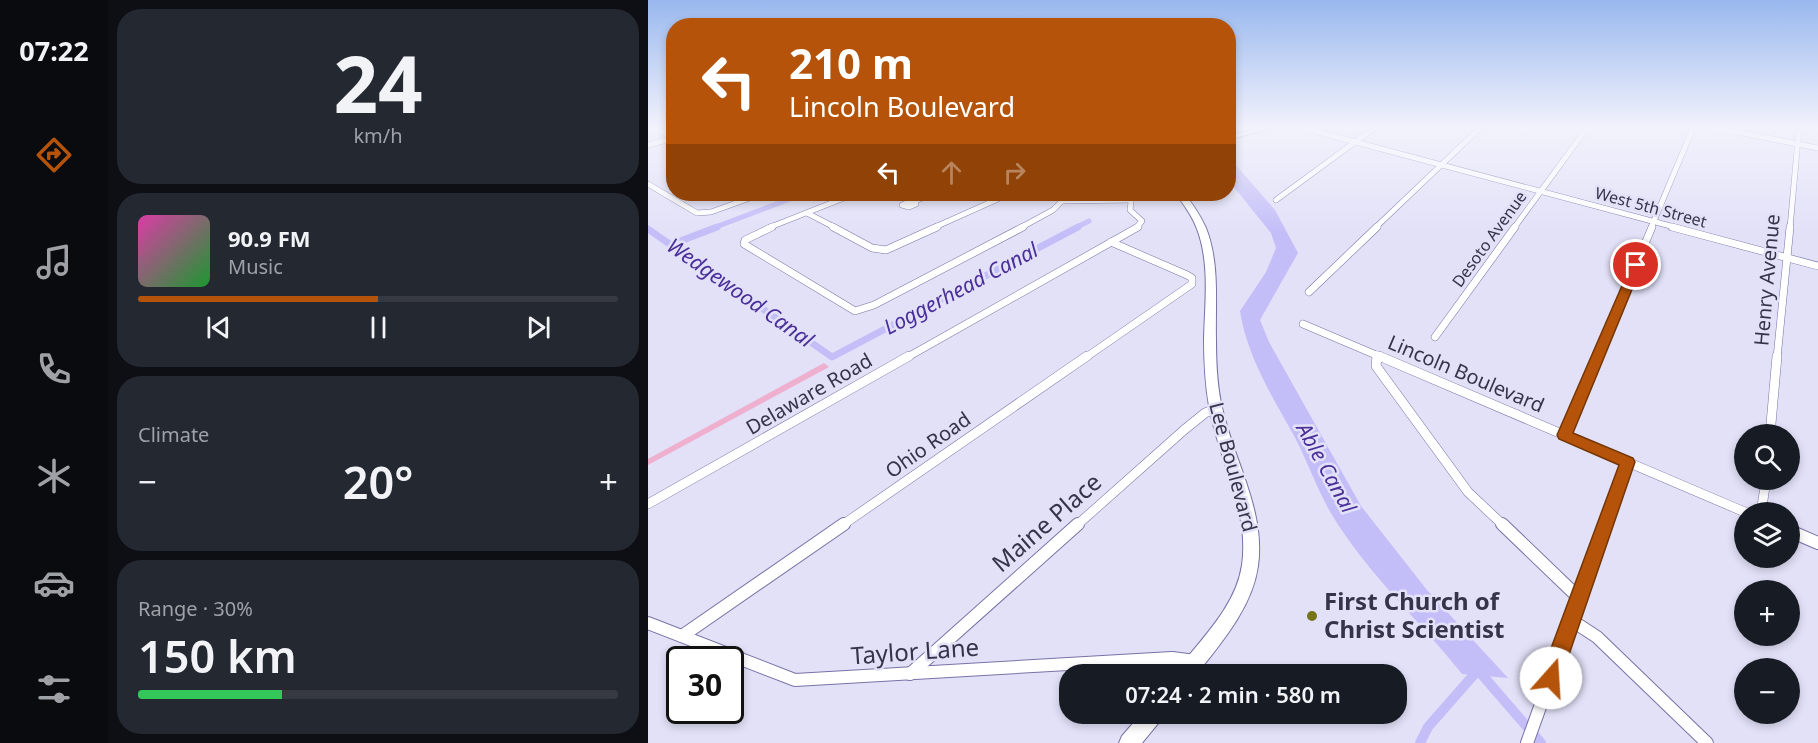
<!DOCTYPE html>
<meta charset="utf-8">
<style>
:root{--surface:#171b24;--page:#242831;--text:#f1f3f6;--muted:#9ea1a6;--line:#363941;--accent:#b45309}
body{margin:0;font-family:"Noto Sans",sans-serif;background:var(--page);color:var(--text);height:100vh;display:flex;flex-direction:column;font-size:22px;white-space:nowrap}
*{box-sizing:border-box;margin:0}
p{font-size:20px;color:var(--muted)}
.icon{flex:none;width:33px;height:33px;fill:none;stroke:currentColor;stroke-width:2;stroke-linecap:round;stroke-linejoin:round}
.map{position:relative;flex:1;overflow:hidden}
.details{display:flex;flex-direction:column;gap:9px;padding:9px;background:#0d0f14;width:540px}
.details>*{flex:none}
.guide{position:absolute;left:18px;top:18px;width:570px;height:183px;border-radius:24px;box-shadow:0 3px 9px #0003;background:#b45309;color:#fff;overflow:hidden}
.buttons{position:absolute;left:1086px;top:424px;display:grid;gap:12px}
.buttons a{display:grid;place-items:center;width:66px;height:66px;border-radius:50%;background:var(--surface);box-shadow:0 3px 9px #0003;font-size:30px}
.speed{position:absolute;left:18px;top:646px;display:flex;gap:12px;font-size:30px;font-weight:700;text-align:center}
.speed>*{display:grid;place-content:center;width:78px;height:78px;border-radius:50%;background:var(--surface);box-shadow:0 3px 9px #0003;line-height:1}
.speed .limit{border:3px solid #111;border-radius:9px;background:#fff;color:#111}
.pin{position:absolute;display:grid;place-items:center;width:51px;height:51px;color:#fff;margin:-26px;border:3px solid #fff;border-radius:50%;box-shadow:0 2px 6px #0007}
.me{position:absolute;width:66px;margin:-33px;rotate:19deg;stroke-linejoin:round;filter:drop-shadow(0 0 4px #0008)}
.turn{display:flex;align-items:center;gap:21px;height:126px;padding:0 24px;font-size:27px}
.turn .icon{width:78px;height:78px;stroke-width:2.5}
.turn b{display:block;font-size:42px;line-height:51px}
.lanes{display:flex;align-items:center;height:57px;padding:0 24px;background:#0003;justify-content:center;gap:30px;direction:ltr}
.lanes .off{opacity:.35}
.big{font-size:45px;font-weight:600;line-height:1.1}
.details .widget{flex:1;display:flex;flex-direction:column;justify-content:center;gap:9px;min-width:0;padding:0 21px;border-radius:24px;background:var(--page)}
.details .dial{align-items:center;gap:0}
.dial b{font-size:78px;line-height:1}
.song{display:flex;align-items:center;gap:18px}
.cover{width:72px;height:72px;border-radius:9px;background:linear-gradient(135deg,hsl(320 70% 55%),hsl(130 70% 35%))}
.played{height:6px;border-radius:3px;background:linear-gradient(90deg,var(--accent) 50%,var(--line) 50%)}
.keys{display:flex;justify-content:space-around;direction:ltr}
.heat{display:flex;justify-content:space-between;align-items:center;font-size:33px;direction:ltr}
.charge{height:9px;border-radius:4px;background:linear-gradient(90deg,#34c759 30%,var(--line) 0)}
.trip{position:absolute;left:411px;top:664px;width:348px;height:60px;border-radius:24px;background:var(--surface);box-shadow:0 3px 9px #0003;font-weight:600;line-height:60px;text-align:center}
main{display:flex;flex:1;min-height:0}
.menu{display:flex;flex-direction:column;width:108px;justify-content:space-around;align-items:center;background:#090b0e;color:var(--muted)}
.menu .icon{width:42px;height:42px}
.menu .on{color:var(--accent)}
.menu b{font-size:27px;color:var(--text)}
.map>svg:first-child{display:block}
.green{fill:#efafce}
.water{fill:#c3bef8}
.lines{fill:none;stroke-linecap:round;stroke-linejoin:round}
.canal-far2{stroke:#c3bef8;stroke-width:5}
.canal-far1{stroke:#c3bef8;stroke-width:7}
.canal{stroke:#c3bef8;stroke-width:10}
.street-far3-casing{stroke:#7872a6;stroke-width:6}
.street-far2-casing{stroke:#7872a6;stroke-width:8}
.street-far1-casing{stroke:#7872a6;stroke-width:10}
.street-casing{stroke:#7872a6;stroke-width:14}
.secondary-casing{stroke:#7872a6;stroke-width:2}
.street-far3{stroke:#fff;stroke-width:5}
.street-far2{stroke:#fff;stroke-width:7}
.street-far1{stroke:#fff;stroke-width:9}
.street{stroke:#fff;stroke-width:12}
.secondary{fill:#fff;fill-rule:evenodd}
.route{fill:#b45309;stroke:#753606;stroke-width:1.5}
.poi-dot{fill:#767419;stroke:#e2e1f8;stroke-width:2}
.labels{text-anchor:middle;stroke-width:5;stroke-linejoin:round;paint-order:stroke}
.far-street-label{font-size:16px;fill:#36344b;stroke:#e2e1f8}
.street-label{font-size:20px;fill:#36344b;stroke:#e2e1f8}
.water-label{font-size:21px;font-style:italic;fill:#4a2f99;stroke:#e2e1f8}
.near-street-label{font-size:24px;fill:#36344b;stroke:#e2e1f8}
.near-poi-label{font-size:24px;font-weight:bold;fill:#36344b;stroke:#e2e1f8;text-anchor:start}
</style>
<main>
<nav class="menu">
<b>07:22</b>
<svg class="icon on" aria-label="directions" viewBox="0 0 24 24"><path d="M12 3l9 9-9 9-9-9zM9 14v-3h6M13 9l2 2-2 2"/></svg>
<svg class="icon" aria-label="music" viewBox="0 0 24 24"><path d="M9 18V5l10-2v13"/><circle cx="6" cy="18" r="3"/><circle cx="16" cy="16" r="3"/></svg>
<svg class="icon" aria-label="phone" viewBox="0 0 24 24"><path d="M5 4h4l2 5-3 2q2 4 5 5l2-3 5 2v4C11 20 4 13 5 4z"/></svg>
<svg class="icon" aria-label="climate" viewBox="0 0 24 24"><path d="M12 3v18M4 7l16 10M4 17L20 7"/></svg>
<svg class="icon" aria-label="car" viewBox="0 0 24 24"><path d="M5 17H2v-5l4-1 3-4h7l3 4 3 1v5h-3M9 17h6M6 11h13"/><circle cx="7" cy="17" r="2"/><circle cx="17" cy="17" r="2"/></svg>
<svg class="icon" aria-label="filters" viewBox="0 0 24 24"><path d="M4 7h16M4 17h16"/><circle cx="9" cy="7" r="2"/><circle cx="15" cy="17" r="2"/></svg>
</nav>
<section class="details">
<div class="widget dial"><b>24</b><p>km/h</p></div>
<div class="widget">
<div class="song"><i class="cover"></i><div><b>90.9 FM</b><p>Music</p></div></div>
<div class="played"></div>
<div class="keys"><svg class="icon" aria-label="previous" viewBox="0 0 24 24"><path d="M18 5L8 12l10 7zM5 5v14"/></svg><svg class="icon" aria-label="pause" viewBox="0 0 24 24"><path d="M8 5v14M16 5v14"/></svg><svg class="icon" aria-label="next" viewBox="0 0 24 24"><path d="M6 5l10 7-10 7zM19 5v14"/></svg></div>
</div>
<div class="widget"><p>Climate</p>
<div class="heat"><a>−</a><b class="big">20°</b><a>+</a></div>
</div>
<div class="widget"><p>Range · 30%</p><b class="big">150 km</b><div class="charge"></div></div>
</section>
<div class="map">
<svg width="1170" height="743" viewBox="0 0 1170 743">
<rect width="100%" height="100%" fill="#e2e1f8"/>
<!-- green -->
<polygon class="green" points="176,363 181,367 0,465 0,459"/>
<!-- water -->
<path class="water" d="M580 156 627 210 650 253 612 320 621 342 713 506 779 590 860 678 814 674C771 620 720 574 684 515 668 488 659 459 644 432 623 395 598 353 592 311L618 272 628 248 623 233 581 181Z"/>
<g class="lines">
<!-- canal-far2 -->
<g class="canal-far2">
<polyline points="65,228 155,194"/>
<polyline points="427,228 441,221"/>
</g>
<!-- canal-far1 -->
<g class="canal-far1">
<polyline points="0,229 184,357 430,227"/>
<polyline points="22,245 69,227"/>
</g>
<!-- canal -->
<g class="canal">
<polyline points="829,669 893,743"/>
<polyline points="772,743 780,727 830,670"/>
</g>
<defs>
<g id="street-far3">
<polyline points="7,128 25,138"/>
<polyline points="655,128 1030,228"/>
<polyline points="1069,128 1170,148"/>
<polyline points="0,145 26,138"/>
<polyline points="0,184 49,213 63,212 113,194"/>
<polyline points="484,194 482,210 494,221 488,228"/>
<polyline points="628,200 726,128"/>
<polygon points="263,201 268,204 261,207 254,205"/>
<polyline points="267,201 284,194"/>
<polyline points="414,201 483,200"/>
<polyline points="159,213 188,228"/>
<polyline points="120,228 206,194"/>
<polyline points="285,228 361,194"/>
<polyline points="372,228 405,210 414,201"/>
<polyline points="727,228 832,128"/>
<polyline points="866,228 939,128"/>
<polyline points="1003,228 1045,128"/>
<polyline points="1142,228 1151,128"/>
</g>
<g id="street-far2">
<polyline points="124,227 97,240 96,244 207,311 226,305 375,227"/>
<polyline points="185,227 224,248 238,250 289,227"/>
<polyline points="1024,227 1170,266"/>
<polyline points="661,292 729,227"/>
<polyline points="655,324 735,358"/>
<polyline points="787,337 867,227"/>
<polyline points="258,358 490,227"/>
<polyline points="437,358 544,284 544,278 539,275 463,242"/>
<polyline points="729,358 729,355"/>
<polyline points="949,358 1004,227"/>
<polyline points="1129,358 1142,227"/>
</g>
<g id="street-far1">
<polyline points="729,356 728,366 820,492 856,526"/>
<polyline points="731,356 1099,513"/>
<polyline points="917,435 950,356"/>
<polyline points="1122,435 1129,356"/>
<polyline points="0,504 261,356"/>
<polyline points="1113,513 1118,480"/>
<polyline points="193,526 439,356"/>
<polyline points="428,526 536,430 557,413 568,408"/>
<polyline points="957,526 980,462"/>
</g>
<g id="street">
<polyline points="854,524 930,597"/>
<polyline points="1142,531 1170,543"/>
<polyline points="923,620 949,637 1059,743"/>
<polyline points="0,623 147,680 524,658 547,661"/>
<polyline points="34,636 196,524"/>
<polyline points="262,674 430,524"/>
<polyline points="879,743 958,524"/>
</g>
<g id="secondary">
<polygon points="612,128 622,128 580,140 580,136"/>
<path d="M528 194H536C545 204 552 215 558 228 572 263 567 304 568 340 568 361 569 383 573 403 584 458 618 509 610 566 604 608 573 643 548 675H527L530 669C554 638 588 606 594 565 602 510 570 459 561 406 557 383 556 360 556 338 557 302 562 263 549 229 544 215 536 205 528 194Z"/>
<polygon points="493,714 515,714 512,721 494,743 471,743 474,736"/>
</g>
</defs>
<!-- street-far3 casing -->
<use href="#street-far3" class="street-far3-casing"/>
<!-- street-far2 casing -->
<use href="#street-far2" class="street-far2-casing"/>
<!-- street-far1 casing -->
<use href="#street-far1" class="street-far1-casing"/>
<!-- street casing -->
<use href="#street" class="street-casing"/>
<!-- secondary casing -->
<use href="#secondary" class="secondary-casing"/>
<!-- street-far3 -->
<use href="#street-far3" class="street-far3"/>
<!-- street-far2 -->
<use href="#street-far2" class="street-far2"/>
<!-- street-far1 -->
<use href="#street-far1" class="street-far1"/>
<!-- street -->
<use href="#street" class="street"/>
<!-- secondary -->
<use href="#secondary" class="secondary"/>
</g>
<!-- sky -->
<linearGradient id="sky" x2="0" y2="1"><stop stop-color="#99b8ee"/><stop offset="0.55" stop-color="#f2f2fc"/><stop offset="1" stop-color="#f2f2fc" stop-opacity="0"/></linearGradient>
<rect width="1170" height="232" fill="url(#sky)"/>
<!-- route -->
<polygon class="route" points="988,262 994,265 925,433 985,458 987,462 913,678 910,685 903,688 895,685 892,678 971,465 911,439 909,435 983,265"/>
<!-- markers -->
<circle class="poi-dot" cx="664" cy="616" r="6"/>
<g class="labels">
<!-- far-street labels -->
<g class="far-street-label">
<text transform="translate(1003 207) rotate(15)" y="6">West 5th Street</text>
<text transform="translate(841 239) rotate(-54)" y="6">Desoto Avenue</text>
</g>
<!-- street labels -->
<g class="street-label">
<text transform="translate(1119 280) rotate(-85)" y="7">Henry Avenue</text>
<text transform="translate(818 374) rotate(23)" y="7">Lincoln Boulevard</text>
<text transform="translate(161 394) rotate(-30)" y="7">Delaware Road</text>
<text transform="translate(280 445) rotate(-35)" y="7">Ohio Road</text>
<text transform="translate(585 467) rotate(75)" y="7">Lee Boulevard</text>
</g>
<!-- water labels -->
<g class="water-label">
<text transform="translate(313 289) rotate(-28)" y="7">Loggerhead Canal</text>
<text transform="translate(92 293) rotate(35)" y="7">Wedgewood Canal</text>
<text transform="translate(678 468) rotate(61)" y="7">Able Canal</text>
</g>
<!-- near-street labels -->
<g class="near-street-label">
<text transform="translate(399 523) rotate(-41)" y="8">Maine Place</text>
<text transform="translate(267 652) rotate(-4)" y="8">Taylor Lane</text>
</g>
<!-- near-poi labels -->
<g class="near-poi-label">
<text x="676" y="610">First Church of<tspan x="676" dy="28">Christ Scientist</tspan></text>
</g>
</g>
</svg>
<div class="buttons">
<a><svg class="icon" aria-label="search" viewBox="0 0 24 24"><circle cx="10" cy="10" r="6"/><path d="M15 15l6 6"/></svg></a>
<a><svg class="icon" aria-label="layers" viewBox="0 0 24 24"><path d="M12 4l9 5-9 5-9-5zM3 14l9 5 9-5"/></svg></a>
<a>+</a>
<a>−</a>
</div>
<div class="speed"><div class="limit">30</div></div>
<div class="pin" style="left:988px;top:265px;background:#d93025"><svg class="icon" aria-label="arrive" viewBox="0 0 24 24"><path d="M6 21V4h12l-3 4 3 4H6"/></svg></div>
<svg class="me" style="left:903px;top:678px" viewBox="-20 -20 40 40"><circle r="19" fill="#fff"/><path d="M0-13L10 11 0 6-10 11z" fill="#b45309"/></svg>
<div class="trip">07:24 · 2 min · 580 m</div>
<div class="guide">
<div class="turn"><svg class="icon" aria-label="left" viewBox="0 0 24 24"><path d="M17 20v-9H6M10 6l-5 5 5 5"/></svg><div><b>210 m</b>Lincoln Boulevard</div></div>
<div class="lanes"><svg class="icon" aria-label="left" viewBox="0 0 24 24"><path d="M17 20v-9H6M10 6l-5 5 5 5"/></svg><svg class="icon off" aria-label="ahead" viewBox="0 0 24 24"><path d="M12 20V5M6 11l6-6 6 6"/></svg><svg class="icon off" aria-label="right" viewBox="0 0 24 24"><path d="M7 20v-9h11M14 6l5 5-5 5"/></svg></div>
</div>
</div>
</main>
